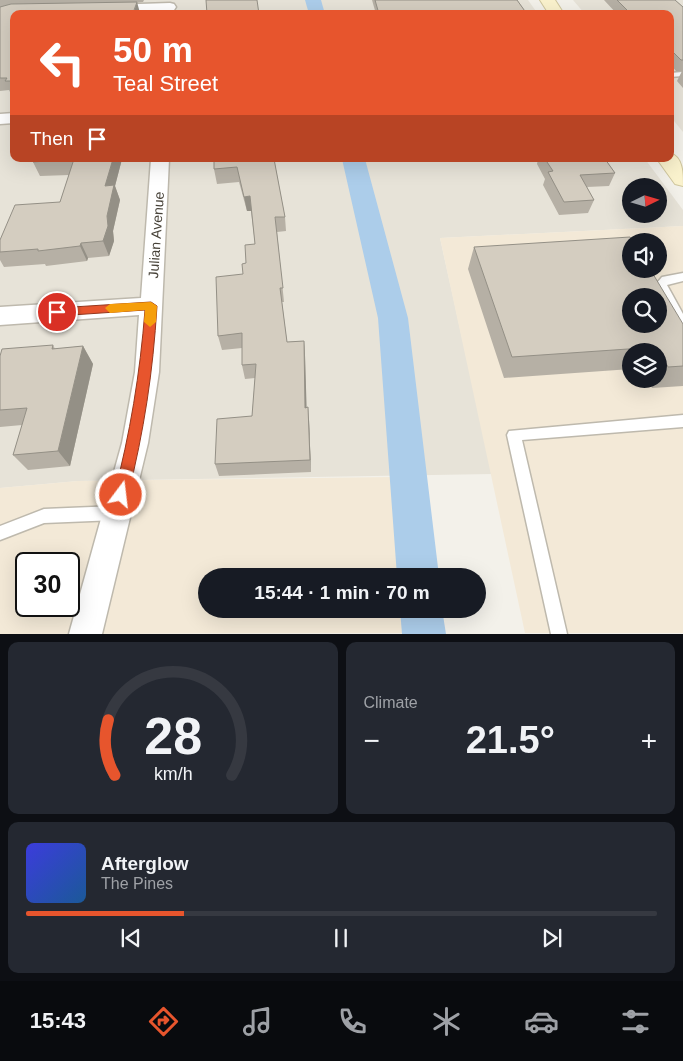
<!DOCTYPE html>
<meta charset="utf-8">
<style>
:root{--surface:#171b24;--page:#242831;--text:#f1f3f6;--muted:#9ea1a6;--line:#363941;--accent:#e7552d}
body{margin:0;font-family:Arial,sans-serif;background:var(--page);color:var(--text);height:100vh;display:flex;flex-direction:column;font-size:19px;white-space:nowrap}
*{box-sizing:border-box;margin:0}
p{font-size:16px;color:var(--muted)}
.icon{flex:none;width:28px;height:28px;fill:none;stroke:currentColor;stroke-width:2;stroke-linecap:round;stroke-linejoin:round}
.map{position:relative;height:634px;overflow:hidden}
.side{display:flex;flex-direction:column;gap:8px;padding:8px;background:#0d0f14;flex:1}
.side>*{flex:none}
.top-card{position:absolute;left:10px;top:10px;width:664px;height:152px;border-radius:10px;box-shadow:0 5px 20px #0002;background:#e7552d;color:#fff;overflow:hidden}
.needle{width:32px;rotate:85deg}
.controls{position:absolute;left:622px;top:178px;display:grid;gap:10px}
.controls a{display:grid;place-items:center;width:45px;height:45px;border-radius:50%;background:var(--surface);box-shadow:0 5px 20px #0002;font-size:25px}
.speed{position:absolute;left:15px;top:552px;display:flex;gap:10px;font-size:25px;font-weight:700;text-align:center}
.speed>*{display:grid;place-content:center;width:65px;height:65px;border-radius:50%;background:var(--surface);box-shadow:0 5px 20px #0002;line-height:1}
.speed .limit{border:2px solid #111;border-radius:8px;background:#fff;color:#111}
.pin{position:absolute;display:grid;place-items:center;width:42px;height:42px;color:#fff;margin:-21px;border:2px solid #fff;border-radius:50%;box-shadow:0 1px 5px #0007}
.me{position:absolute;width:55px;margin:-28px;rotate:15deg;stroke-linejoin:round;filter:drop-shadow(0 0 4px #0008)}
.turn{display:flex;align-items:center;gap:18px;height:105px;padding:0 20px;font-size:22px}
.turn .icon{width:65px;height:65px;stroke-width:2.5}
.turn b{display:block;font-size:35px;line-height:42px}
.then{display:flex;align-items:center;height:48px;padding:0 20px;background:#0003;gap:10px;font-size:19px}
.big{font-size:38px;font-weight:700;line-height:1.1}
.side .card{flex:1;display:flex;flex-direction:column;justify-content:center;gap:8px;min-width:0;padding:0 18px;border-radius:10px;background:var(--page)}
.side .dial{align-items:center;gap:0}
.dial svg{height:130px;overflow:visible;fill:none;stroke:var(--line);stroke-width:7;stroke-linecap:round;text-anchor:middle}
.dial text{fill:var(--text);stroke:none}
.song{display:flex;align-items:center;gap:15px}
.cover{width:60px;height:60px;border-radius:8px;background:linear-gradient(135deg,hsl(240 70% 55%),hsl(210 70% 35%))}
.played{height:5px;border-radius:2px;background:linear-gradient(90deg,var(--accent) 25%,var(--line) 25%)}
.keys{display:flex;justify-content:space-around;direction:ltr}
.heat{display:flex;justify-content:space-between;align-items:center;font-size:28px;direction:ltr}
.side .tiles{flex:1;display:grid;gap:8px;grid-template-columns:1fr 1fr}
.card:last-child{grid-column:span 2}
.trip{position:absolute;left:198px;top:568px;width:288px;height:50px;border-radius:25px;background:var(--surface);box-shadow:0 5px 20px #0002;font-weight:700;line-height:50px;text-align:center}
.menu{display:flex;height:80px;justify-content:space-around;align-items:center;background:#090b0e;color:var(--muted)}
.menu .icon{width:35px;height:35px}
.menu .on{color:var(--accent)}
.menu b{font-size:22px;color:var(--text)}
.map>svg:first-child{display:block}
.residential{fill:#e7e3d8;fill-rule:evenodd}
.commercial{fill:#f3e9d7;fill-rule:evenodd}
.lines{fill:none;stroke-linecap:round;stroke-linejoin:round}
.canal{fill:#accdea;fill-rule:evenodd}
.lane-casing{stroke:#beb9ad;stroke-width:3}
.street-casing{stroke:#beb9ad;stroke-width:3}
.secondary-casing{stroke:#cfc69d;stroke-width:2}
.lane{fill:#fff;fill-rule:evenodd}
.street{fill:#fff;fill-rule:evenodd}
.secondary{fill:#faf2cd;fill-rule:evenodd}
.wall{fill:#b6b0a5}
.shaded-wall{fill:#949086}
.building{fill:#d4cdc0;stroke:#949086;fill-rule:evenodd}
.route{fill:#e7552d;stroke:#96371d}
.slow{fill:#f59e0b}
.labels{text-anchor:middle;stroke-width:4;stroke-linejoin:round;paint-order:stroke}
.street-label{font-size:14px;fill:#474238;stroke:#fff}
</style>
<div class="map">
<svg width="683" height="634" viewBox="0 0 683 634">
<rect width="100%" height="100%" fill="#f3f1ea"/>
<!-- residential -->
<g class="residential">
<path d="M0 0H528L538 14H14V159H645L683 210V226L440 238 492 474 78 481 0 488ZM631 186H659V214H631Z"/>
<polygon points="573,0 683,0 683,132 670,116 670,14 585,14"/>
</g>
<!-- commercial -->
<g class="commercial">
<path d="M683 226V633H525L440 238ZM631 241H659V269H631ZM631 296H659V324H631ZM631 351H659V379H631Z"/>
<path d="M396 477 400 576H206V609H402L403 633 0 634V488L78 481ZM26 564H69V606H26Z"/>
</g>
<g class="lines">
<!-- canal -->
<g class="canal">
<polygon points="305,0 321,0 325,14 309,14"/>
<polygon points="342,159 365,159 408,318 439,576 397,576 378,318"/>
<polygon points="400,609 442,609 446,634 402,634"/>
</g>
<defs>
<g id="lane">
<polygon points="683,72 683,76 670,77 670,73"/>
<polygon points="683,273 683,281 667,285 683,314 683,328 679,327 656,284 662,277"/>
<polygon points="683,415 683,427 522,440 567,634 551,634 507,435 509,431"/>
<polygon points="116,506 121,508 123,513 121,518 116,520 44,523 0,540 0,526 44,509"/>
</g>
<g id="street">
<polygon points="170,3 174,4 176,7 174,10 109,13 103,9 109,5"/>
<polygon points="14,113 14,123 0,124 0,114"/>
<polygon points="151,159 169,159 159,372 148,443 102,634 69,634 122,443 135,372 139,315 0,325 0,307 141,298"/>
</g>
<g id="secondary">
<polygon points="540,0 555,0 564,14 549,14"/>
<path d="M670 153C683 157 683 173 683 186L675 184 657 159H670Z"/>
</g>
</defs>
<!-- lane casing -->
<use href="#lane" class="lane-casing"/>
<!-- street casing -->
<use href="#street" class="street-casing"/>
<!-- secondary casing -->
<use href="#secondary" class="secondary-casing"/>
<!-- lane -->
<use href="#lane" class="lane"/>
<!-- street -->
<use href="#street" class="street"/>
<!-- secondary -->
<use href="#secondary" class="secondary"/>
</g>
<!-- wall -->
<g class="wall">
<polygon points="0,0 144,0 143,2 14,14 14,93 11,94 9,90 0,91"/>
<polygon points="372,0 517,0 527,14 376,14"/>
<polygon points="604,0 675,0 683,7 683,71 676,71 670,64 670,14 617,14"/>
<polygon points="682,71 683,71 683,88 677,81"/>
<polygon points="34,159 122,159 115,186 120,200 113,231 114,241 109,256 88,258 87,261 46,266 45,264 4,267 0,260 0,240 60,202 69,175 40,176 33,162"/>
<polygon points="274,159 285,217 286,231 277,232 284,302 282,302 287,342 304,341 305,355 306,407 309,420 311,472 219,476 215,464 252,416 255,378 245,379 242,365 242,348 222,350 218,336 243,274 246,263 255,244 251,211 247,211 239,182 217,184 214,169"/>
<polygon points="538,159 605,159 615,173 609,186 587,187 594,200 588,213 559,215 543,185 545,179 537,164"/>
<polygon points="474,247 683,324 683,386 652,388 647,379 659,379 659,351 631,351 631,369 504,378 468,269"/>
<polygon points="53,345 55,349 83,346 93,364 70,466 28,470 13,455 22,425 0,427 0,356"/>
</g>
<!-- shaded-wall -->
<g class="shaded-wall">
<polygon points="137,2 140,13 133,14"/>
<polygon points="113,159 122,159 115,186 120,200 113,231 114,241 109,256 103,241 107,216 105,186"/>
<polygon points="250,196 252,211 247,211 244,197"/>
<polygon points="81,243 88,258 87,261 80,246"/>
<polygon points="304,341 305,355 307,420 305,408"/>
<polygon points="83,346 93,364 70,466 58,451"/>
<polygon points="308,407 309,420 311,472 310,460"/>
</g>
<!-- building -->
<g class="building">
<polygon points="206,0 257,0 259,14 207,14"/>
<polygon points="375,0 517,0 527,14 379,14"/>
<polygon points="617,0 675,0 683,7 683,60 681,60 670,49 670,14 634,14 631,11 628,11"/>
<polygon points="137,2 133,13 136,14 14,14 14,81 5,81 7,78 0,78 0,7 11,4"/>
<polygon points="34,159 113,159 105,186 114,185 107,216 108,226 103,241 81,243 80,246 38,251 38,249 0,252 0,240 15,205 60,202 74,159 33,162"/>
<polygon points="214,159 274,159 285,217 275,217 283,288 280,288 287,342 304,341 305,408 308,407 310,460 215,464 217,419 252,416 256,364 242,365 242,333 218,336 216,277 243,274 242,264 246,263 245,245 255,244 250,196 244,197 237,167 214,169"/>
<polygon points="545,159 605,159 615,173 580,175 594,200 564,202 548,172 553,171"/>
<path d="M630 237 633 241H631V269H650L683 324V366L668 367 657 347 512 357 474 247ZM631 296H659V324H631Z"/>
<polygon points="53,345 52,349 83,346 58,451 13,455 27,408 0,410 0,356 2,349"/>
</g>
<!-- route -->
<path class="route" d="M151 302 157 306C153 372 144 431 128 495L126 500 121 502 116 500 114 495C130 434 140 374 145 310L57 316 51 312 57 308Z"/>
<!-- slow -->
<polygon class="slow" points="151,302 157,306 156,322 150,327 144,322 145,310 110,313 105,308 110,304"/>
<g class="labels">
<!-- street labels -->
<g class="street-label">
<text transform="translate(156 235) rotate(-86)" y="5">Julian Avenue</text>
</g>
</g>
</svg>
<div class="controls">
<a><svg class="needle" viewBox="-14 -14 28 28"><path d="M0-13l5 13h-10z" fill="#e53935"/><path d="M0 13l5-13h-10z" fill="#9ea1a6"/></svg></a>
<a><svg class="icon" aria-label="sound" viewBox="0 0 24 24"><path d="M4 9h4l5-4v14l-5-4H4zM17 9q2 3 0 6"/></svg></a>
<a><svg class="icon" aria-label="search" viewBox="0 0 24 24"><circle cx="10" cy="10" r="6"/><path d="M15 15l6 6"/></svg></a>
<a><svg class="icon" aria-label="layers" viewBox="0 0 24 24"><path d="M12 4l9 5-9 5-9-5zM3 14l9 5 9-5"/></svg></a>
</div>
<div class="speed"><div class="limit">30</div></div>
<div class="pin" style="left:57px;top:312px;background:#d93025"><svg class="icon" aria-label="arrive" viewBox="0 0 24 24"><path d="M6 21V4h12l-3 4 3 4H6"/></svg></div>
<svg class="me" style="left:121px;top:495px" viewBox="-20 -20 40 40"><circle r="17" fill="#e7552d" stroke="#fff" stroke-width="3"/><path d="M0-11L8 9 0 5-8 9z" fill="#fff"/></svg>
<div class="trip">15:44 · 1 min · 70 m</div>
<div class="top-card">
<div class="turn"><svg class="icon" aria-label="left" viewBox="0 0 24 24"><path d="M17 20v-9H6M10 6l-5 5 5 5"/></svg><div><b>50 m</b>Teal Street</div></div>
<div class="then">Then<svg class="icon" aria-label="arrive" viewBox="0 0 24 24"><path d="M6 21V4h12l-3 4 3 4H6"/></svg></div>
</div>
</div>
<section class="side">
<div class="tiles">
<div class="card dial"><svg viewBox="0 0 100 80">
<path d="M14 69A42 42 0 1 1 86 69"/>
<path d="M14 69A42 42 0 0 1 10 35" stroke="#e7552d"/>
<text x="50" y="56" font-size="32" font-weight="700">28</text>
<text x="50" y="72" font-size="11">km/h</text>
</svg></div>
<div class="card"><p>Climate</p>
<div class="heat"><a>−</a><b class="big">21.5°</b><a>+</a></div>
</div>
<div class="card">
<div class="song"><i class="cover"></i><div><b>Afterglow</b><p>The Pines</p></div></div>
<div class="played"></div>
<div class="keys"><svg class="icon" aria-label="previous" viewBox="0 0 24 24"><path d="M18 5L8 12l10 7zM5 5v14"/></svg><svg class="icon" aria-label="pause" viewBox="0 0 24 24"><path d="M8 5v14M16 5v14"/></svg><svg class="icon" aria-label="next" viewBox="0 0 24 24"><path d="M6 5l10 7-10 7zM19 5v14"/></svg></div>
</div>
</div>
</section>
<nav class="menu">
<b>15:43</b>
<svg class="icon on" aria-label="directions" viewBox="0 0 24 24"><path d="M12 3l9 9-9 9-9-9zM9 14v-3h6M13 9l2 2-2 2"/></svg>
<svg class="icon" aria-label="music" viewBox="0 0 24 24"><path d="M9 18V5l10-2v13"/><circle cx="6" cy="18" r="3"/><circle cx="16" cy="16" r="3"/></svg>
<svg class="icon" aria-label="phone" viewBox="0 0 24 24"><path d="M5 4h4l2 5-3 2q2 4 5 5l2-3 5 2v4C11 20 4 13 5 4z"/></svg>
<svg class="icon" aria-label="climate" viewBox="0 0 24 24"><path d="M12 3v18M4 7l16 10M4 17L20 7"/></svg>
<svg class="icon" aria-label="car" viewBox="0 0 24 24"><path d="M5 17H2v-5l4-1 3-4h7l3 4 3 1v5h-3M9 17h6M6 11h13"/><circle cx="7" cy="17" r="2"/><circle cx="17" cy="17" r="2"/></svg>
<svg class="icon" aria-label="filters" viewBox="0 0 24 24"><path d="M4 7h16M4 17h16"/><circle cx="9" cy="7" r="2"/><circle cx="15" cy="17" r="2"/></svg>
</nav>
